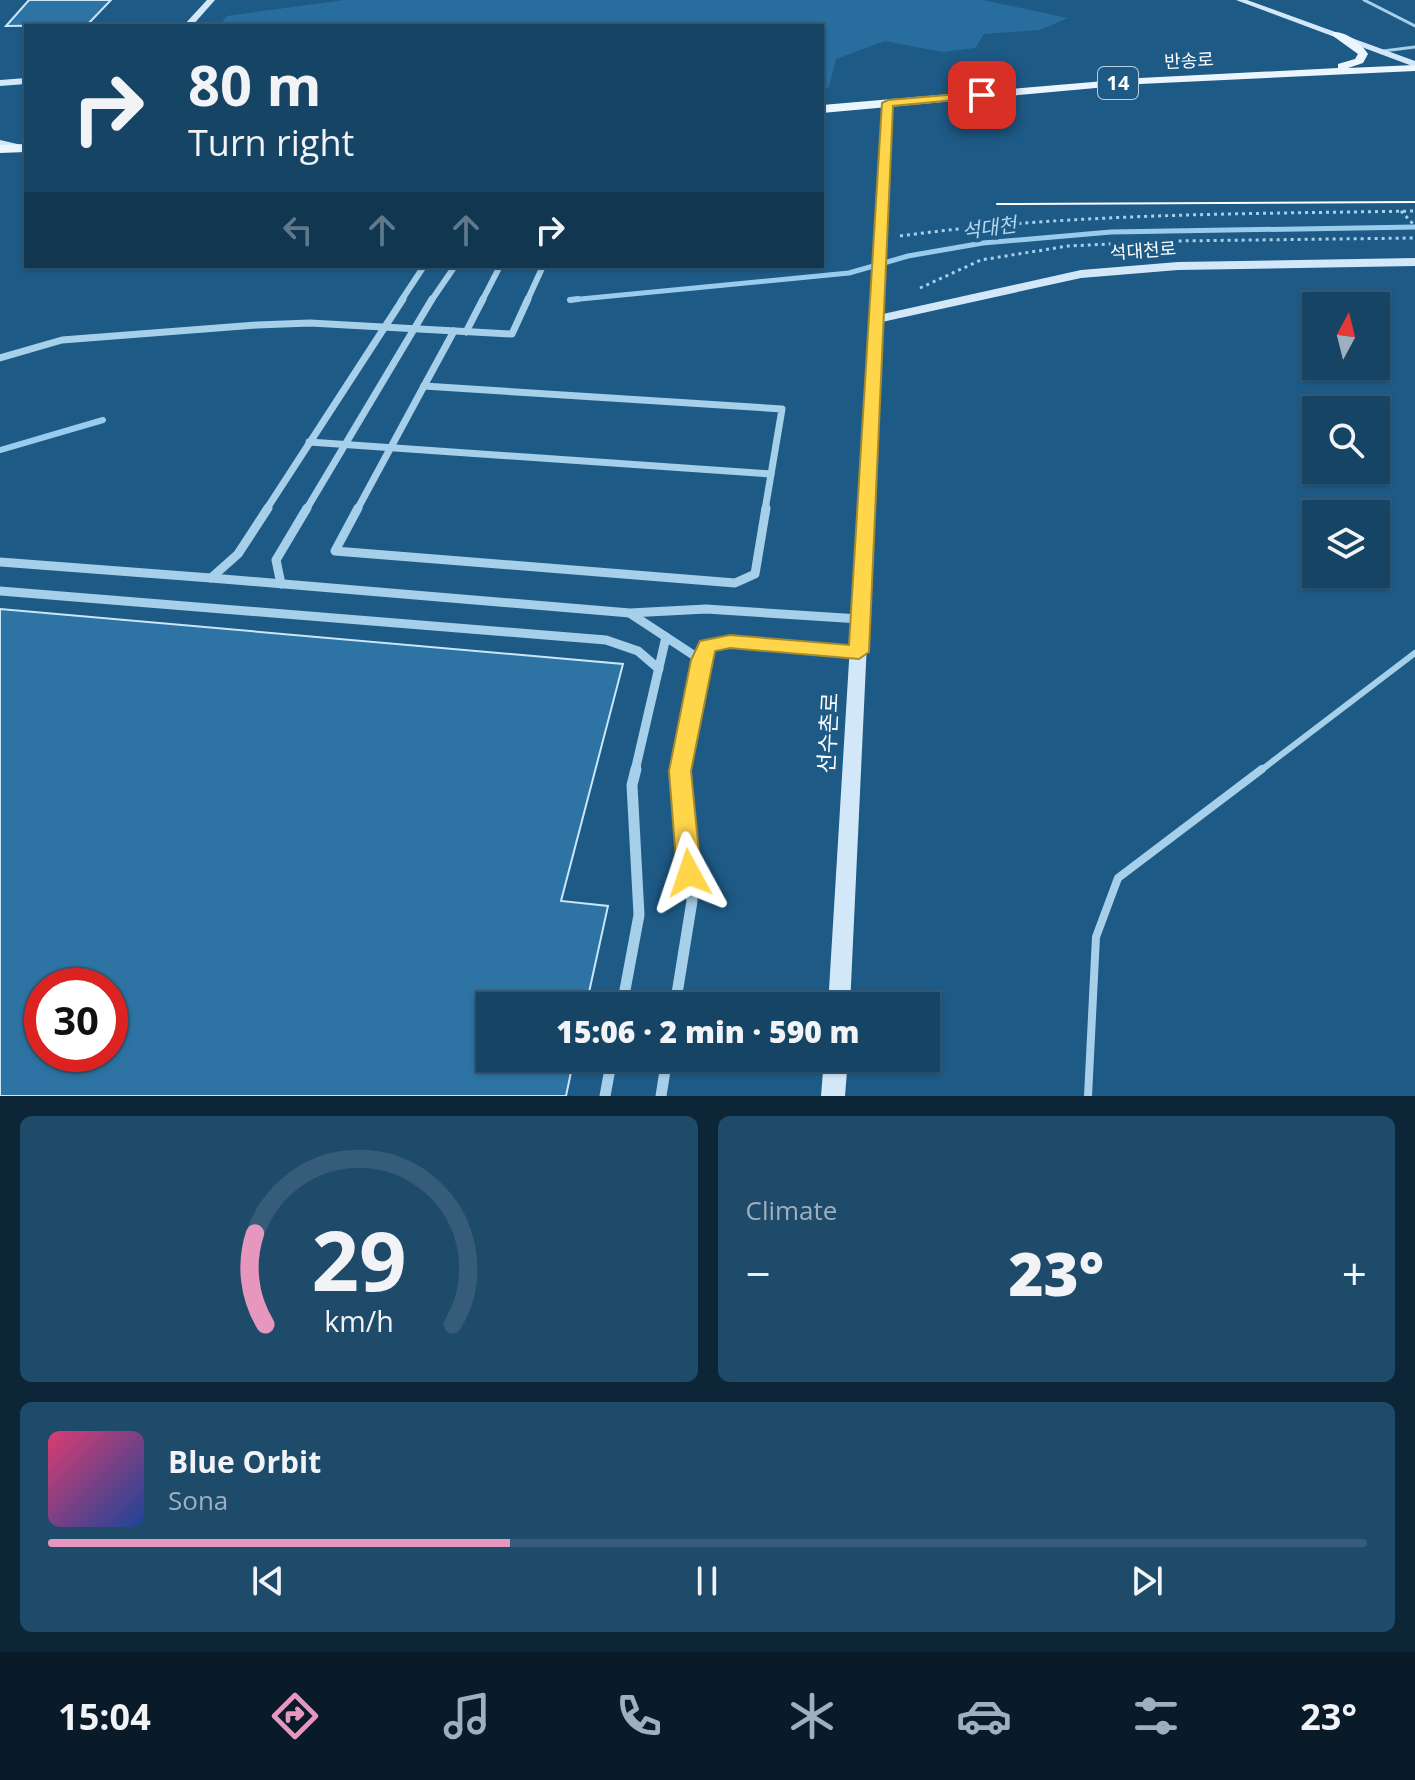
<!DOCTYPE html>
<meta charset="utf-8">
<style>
:root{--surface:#164464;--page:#1f4b6a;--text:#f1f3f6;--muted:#9eb0bf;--line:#355c78;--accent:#e797bd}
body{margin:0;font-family:"Open Sans","Noto Sans KR",sans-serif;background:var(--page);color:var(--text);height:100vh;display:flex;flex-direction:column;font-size:30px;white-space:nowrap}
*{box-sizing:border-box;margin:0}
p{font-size:26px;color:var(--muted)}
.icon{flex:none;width:44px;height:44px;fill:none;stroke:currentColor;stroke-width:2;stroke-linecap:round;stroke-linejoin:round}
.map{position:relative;height:1096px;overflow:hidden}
.drawer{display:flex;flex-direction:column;gap:20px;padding:20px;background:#0c2537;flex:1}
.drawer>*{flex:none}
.banner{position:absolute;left:24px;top:24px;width:800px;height:244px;border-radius:0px;box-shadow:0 2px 6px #0004,0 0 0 2px var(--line);background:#164464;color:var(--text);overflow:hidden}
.needle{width:52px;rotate:7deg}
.buttons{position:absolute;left:1302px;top:292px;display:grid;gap:16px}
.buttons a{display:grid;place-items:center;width:88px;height:88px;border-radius:0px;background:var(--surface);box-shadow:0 2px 6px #0004,0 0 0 2px var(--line);font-size:40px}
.speed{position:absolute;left:24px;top:968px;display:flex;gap:16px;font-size:40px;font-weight:700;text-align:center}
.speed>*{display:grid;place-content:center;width:104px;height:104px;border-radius:50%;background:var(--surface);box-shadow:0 2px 6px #0004,0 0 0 2px var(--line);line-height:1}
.speed .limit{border:12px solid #d22;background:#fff;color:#111}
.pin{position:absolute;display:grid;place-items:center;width:68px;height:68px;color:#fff;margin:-34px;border-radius:16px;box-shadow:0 4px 12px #0006}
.me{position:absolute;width:88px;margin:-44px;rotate:355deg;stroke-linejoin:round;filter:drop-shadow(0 0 6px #0008)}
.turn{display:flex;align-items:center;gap:28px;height:168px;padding:0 32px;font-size:36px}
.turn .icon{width:104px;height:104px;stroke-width:2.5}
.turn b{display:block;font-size:56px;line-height:68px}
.lanes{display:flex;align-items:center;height:76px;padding:0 32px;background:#0003;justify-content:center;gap:40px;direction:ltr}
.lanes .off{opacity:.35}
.big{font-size:60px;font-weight:800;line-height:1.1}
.drawer .tile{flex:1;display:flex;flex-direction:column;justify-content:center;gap:12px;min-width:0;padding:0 28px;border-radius:12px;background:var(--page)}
.drawer .dial{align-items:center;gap:0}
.dial svg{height:208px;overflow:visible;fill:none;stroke:var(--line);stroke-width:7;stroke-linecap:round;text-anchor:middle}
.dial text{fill:var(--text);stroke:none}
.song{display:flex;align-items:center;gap:24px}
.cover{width:96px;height:96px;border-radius:12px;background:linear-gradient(135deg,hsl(340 70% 55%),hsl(220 70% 35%))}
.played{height:8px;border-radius:4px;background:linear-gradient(90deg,var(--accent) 35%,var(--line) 35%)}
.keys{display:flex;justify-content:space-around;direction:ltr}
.heat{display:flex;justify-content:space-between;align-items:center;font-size:44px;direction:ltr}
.drawer .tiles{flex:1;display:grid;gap:20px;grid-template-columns:1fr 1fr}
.tile:last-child{grid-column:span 2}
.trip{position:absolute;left:476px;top:992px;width:464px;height:80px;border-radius:0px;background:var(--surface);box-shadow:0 2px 6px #0004,0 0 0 2px var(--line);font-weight:800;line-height:80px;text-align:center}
.tab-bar{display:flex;height:128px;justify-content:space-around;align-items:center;background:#091b28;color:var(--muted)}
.tab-bar .icon{width:56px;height:56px}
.tab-bar .current{color:var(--accent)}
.tab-bar b{font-size:36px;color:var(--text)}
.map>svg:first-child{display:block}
.green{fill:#276e9e}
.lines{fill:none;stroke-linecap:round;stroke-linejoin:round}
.stream-far1{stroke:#99ccec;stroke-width:5}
.stream{stroke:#99ccec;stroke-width:6}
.building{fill:#2d73a3;stroke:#cbe6f8;stroke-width:2;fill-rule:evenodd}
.path{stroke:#a6cfea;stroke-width:3;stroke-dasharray:3 4;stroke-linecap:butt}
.lane-far2{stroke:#a6cfea;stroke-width:3}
.lane-far1{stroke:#a6cfea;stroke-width:6}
.lane{stroke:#a6cfea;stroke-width:8}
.street-far3{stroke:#a6cfea;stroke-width:6}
.street-far2{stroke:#a6cfea;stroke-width:7}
.street-far1{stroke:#a6cfea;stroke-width:9}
.street{stroke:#a6cfea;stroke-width:11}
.secondary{fill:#d2e8f8;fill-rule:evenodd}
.primary{fill:#eaf5fe;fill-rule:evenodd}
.tram{stroke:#fff;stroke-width:2}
.route{fill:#ffd54a;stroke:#a68a30;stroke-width:2}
.labels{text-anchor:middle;stroke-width:8;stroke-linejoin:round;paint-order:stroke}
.far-street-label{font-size:18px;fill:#fff;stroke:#1e5a86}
.shield{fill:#1e5a86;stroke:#bccedb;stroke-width:2}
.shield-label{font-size:20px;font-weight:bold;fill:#fff}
.far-water-label{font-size:20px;font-style:italic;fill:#b2d8f2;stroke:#1e5a86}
.street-label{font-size:22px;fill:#fff;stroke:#1e5a86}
</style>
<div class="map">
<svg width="1415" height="1096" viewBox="0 0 1415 1096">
<rect width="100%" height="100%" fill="#1e5a86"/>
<!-- green -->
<polygon class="green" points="344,0 983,0 1068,18 1040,30 984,34 975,48 942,52 885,41 836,59 829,87 822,90 822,26 219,26 227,16"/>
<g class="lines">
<!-- stream-far1 -->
<polyline class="stream-far1" points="570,300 849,273 908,256 983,243 1111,232 1415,227"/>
<!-- stream -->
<g class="stream">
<polyline points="570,300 578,299"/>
<polyline points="0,450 103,420"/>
</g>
</g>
<!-- building -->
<g class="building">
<polygon points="29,0 111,0 87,25 6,26"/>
<path d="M0 609 623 664 561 901 608 906 586 1006H490V1058H574L566 1096H0ZM42 986H110V1054H42Z"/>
</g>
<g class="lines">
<!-- path -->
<g class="path">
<polyline points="1401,211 1415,226"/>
<path d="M900 236C1071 213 1242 214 1415 211"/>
<polyline points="920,288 981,260 1068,246 1173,241 1415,238"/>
</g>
<!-- lane-far2 -->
<g class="lane-far2">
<polyline points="1364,0 1415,26"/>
<polyline points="1383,51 1415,47"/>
</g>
<!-- lane-far1 -->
<polyline class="lane-far1" points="1260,771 1415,653"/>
<!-- lane -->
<polyline class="lane" points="1088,1096 1096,937 1118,878 1262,769"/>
<!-- street-far3 -->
<g class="street-far3">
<polyline points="401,301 424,266"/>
<polyline points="431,301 455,266"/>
<polyline points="482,301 500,266"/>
<polyline points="527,301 543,266"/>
</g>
<!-- street-far2 -->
<g class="street-far2">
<polyline points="466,332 483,299"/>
<polyline points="0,358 62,340 257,325 310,323 512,334 528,299"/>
<polyline points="424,386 782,409 765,510"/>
<polyline points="424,386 454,331"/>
<polyline points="309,442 771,474"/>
<polyline points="266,510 403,299"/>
<polyline points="306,510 432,299"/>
<polyline points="357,510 424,386"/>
</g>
<!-- street-far1 -->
<g class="street-far1">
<polyline points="358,508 335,551 735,583 755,574 766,508"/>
<polyline points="0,562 211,578 238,554 268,508"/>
<polyline points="211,578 630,613 706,609 860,619"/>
<polyline points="281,584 276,560 307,508"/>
<polyline points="0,591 606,640 638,651 659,669"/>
<polyline points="631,614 701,660"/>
<polyline points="635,771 666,637"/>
<polyline points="680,771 701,660 707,646 730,642 859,652"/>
</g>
<!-- street -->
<g class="street">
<polyline points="622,1006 639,915 632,785 636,769"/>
<polyline points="675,1006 692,901 680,769"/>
<polyline points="605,1096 612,1058"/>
<polyline points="661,1096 667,1058"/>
</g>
<!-- secondary -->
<g class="secondary">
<polygon points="207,0 215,0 192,26 183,26"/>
<polygon points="1236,0 1247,0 1415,61 1415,67"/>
<polygon points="26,78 26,84 0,86 0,80"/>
<polygon points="888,100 893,103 883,314 1081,270 1178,262 1415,258 1415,266 1178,270 1081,278 882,322 850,1006 828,1006 883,103"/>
<polygon points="0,140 26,146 26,150 0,146"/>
<polygon points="824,1058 848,1058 845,1096 821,1096"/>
</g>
<!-- primary -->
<g class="primary">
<path d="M1333 32C1346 31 1361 43 1368 54L1363 63 1348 68 1415 65V71L1140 84 822 113V105L1140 78 1338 68V64L1355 59 1358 54 1333 36Z"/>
<polygon points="26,144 26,152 0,153 0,145"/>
</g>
<!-- tram -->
<polyline class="tram" points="997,204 1415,202"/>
</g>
<!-- route -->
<polygon class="route" points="982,92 986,93 986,97 893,106 869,652 859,659 730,648 715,651 691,771 701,873 698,880 689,882 681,880 677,873 669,771 691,660 700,641 730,635 849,645 882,103 888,100"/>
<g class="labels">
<!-- far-street labels -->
<g class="far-street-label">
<text transform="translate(1189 61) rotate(-3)" y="6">반송로</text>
<text transform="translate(1143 251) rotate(-4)" y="6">석대천로</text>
</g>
<!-- shield labels -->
<rect class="shield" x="1098" y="67" width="40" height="32" rx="6"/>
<g class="shield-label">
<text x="1118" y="90">14</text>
</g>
<!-- far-water labels -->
<g class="far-water-label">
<text transform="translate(989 228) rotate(-8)" y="7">석대천</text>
</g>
<!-- street labels -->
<g class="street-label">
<text transform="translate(828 733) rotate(-87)" y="8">선수촌로</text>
</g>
</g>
</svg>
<div class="buttons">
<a><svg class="needle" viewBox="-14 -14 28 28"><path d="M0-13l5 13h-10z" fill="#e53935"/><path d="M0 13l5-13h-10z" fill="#9eb0bf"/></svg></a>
<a><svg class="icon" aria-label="search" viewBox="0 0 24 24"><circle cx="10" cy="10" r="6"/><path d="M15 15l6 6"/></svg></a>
<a><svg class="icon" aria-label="layers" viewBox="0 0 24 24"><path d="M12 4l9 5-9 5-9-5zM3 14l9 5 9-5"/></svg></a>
</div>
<div class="speed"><div class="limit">30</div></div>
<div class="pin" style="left:982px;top:95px;background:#d93025"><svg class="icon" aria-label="arrive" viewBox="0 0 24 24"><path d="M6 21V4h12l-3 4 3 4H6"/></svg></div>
<svg class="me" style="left:689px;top:873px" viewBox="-20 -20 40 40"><path d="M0-17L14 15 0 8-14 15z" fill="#ffd54a" stroke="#fff" stroke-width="4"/></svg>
<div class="trip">15:06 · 2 min · 590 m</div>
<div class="banner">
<div class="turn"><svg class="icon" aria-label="right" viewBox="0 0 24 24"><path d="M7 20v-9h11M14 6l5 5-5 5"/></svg><div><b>80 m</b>Turn right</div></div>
<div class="lanes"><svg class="icon off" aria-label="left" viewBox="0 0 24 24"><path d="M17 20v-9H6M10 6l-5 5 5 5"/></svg><svg class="icon off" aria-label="ahead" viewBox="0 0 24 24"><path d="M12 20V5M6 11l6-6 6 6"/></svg><svg class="icon off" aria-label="ahead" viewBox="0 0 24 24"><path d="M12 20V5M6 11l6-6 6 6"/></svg><svg class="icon" aria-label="right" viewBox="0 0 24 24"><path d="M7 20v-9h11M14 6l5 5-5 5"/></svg></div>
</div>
</div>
<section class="drawer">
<div class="tiles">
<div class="tile dial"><svg viewBox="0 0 100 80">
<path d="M14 69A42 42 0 1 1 86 69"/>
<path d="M14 69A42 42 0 0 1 10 34" stroke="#e797bd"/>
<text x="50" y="56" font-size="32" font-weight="700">29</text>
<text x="50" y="72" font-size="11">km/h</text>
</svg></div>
<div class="tile"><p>Climate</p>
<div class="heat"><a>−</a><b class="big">23°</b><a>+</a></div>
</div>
<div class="tile">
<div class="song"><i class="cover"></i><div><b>Blue Orbit</b><p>Sona</p></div></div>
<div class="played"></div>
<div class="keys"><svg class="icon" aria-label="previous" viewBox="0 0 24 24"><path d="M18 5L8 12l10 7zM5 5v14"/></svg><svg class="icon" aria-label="pause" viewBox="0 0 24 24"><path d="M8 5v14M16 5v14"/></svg><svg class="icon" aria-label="next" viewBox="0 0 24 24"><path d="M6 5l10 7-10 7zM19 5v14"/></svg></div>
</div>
</div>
</section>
<nav class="tab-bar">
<b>15:04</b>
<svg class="icon current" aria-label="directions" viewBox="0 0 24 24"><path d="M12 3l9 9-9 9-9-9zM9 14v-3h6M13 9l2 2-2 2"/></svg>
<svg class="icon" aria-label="music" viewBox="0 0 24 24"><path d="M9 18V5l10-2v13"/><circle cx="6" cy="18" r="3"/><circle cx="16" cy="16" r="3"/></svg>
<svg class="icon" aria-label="phone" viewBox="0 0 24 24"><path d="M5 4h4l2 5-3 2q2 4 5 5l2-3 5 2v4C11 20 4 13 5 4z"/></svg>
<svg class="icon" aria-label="climate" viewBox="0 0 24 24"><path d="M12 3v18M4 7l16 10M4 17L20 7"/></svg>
<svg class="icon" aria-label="car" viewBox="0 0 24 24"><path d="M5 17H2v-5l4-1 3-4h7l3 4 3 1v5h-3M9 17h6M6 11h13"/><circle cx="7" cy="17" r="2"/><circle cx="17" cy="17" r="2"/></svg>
<svg class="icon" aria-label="filters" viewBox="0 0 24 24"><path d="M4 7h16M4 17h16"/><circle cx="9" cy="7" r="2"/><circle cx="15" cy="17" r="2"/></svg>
<b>23°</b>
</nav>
